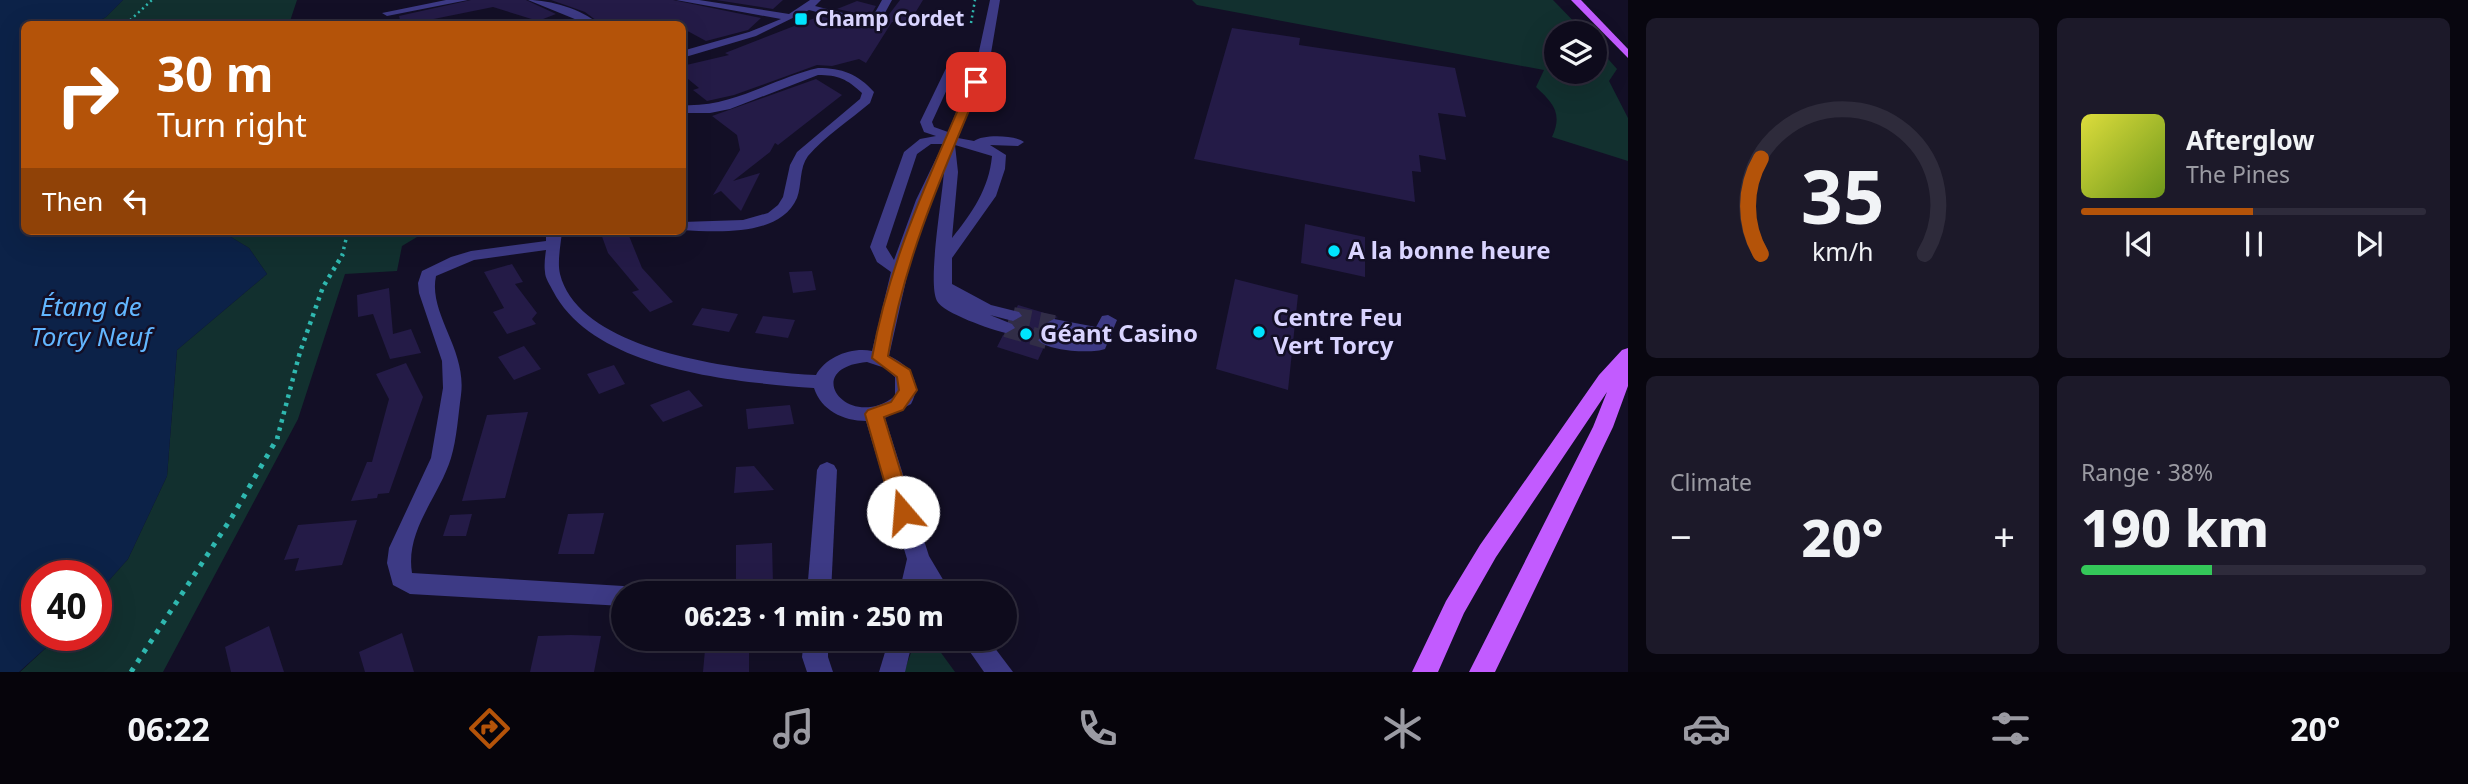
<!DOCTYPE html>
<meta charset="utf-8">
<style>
:root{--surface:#0e0b1c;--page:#1c1929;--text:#f1f3f6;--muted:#9b9ba3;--line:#2e2b3b;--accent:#b45309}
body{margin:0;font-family:"Noto Sans",sans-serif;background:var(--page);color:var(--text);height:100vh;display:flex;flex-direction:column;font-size:26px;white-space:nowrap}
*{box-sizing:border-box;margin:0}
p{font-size:23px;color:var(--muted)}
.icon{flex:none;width:38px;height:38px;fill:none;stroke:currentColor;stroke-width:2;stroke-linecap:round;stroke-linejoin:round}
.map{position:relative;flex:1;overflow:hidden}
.panel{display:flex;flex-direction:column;gap:18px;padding:18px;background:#08060f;width:840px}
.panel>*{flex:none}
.banner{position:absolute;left:21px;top:21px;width:665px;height:214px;border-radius:10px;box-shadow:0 7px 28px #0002,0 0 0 2px var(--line);background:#b45309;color:#fff;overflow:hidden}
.tools{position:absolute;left:1544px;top:21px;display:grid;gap:14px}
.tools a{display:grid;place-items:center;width:63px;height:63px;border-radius:50%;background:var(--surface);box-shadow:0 7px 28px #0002,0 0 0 2px var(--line);font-size:35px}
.speed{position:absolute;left:21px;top:560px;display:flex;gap:14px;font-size:35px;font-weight:700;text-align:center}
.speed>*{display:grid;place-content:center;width:91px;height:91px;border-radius:50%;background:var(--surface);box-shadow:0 7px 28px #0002,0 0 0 2px var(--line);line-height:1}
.speed .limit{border:10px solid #d22;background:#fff;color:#111}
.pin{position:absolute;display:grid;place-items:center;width:60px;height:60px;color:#fff;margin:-30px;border-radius:14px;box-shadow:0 4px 10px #0006}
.me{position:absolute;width:77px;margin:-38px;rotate:342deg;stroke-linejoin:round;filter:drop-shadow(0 0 5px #0008)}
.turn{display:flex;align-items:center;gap:24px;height:147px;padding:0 21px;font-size:32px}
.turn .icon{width:91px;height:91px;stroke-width:2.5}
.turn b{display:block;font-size:49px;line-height:60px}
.then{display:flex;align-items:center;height:66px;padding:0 21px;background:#0003;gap:14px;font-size:26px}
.big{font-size:52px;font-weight:800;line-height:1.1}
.panel .tile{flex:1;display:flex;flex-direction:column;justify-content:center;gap:10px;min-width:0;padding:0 24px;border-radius:10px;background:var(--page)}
.panel .dial{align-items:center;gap:0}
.dial svg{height:182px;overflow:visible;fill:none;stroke:var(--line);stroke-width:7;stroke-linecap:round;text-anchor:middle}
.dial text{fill:var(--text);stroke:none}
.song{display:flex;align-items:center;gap:21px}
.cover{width:84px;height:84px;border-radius:10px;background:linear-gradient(135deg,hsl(60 70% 55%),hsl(80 70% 35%))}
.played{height:7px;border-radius:4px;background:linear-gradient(90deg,var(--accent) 50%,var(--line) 50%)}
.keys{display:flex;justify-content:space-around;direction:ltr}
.heat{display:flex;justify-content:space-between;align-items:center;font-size:38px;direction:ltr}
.charge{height:10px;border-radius:5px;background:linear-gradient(90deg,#34c759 38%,var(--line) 0)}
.panel .tiles{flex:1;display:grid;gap:18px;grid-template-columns:repeat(2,1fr)}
.trip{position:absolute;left:611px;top:581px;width:406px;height:70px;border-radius:35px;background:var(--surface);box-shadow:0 7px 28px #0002,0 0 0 2px var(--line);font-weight:800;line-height:70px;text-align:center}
.menu{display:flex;height:112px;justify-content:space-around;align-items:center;background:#06040b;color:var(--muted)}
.menu .icon{width:49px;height:49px}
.menu .on{color:var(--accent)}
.menu b{font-size:32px;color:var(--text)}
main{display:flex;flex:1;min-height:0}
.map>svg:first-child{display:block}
.green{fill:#12302f}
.water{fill:#0c2248}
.building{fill:#241b47}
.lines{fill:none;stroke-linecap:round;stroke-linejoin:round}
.minor-tunnel{stroke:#312d47;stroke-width:18;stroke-dasharray:18 9;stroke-linecap:butt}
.path-far3{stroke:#2fb8b0;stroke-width:2.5;stroke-dasharray:2 3.5;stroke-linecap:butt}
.path-far2{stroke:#2fb8b0;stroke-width:3.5;stroke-dasharray:2.5 4.5;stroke-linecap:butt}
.path-far1{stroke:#2fb8b0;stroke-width:4.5;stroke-dasharray:3.5 5;stroke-linecap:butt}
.path{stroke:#2fb8b0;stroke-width:5;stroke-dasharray:4.5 7;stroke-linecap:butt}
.minor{fill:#3d3a85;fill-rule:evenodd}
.major{fill:#c25bff;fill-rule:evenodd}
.route{fill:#b45309;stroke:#753606;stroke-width:2}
.poi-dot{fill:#00e5ff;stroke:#130f26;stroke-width:2.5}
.labels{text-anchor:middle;stroke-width:5;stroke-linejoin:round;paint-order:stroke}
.far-poi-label{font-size:21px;font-weight:bold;fill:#d9d4ff;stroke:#130f26;text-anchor:start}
.poi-label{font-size:24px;font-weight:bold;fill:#d9d4ff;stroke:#130f26;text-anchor:start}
.water-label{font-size:26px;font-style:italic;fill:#62b6ff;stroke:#130f26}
</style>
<main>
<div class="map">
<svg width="1628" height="672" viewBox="0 0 1628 672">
<rect width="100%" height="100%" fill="#130f26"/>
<!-- green -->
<g class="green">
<polygon points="123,0 297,0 289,24 93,24 106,17"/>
<path d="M1192 0H1553L1585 33H1556V72H1594V43L1617 69 1609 81 1628 118V161L1552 137C1563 113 1553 103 1536 87L1544 70 1197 5Z"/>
<polygon points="232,231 417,231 417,237 402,246 397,271 345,274 298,419 163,672 20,672 60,635 96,635 96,595 128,559 167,476 177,350 267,274 249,248 229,236"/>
<polygon points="916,639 931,639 955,672 904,672"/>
</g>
<!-- water -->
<polygon class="water" points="0,0 123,0 106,17 93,24 24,24 24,72 22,75 24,87 24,231 232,231 229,236 249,248 267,274 177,350 167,476 128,559 96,595 96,576 37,576 37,635 60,635 19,672 0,672"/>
<!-- building -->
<g class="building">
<polygon points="471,0 526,0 556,14 538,21 493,7 409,24 401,24 399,16"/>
<polygon points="551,0 673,0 761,18 748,30 706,41 682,28 682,24 601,24 585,12"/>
<polygon points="716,0 783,0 773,9"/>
<polygon points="900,0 923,0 909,23 892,22 866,63 859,59 832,66 817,65 734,95 707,101 693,90 699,88 682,74 682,66 729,55 725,53 820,16 866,28 881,25"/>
<polygon points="857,1 876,6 870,16 837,9"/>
<polygon points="1232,28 1300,38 1299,45 1455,68 1466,117 1438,113 1446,160 1419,155 1421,172 1412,171 1415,202 1194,159"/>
<polygon points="816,79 842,95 778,145 775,143 770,152 733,181 760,173 741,211 721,191 713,195 740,150 737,135 712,116"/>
<polygon points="1305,224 1365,237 1365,277 1301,263"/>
<polygon points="600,231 627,231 642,268 673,302 650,312 632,292 639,290 608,253"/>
<polygon points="512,264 523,282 515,284 537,313 532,319 536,324 507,334 493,312 504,308 484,272"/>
<polygon points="812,271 816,290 793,293 789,272"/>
<polygon points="1235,279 1298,295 1288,390 1216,369"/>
<polygon points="389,288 393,334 411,329 421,353 390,359 373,314 358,317 357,295"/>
<polygon points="1018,305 1058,317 1042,323 1051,331 1035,340 1044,347 1038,360 997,347 1003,335 1016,330 1015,323 1025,317 1016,309"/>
<polygon points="702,308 738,314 729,332 692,325"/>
<polygon points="763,316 795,320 788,338 755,333"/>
<polygon points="524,346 541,369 514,380 498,357"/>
<polygon points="406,363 423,397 389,493 378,494 377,498 351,501 367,462 372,462 389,399 376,374"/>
<polygon points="614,365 625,384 599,394 587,374"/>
<polygon points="689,390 703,406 663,422 650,405"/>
<polygon points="790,405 794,424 748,429 746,409"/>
<polygon points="528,412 505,498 462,501 487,415"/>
<polygon points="754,466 774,490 734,493 736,467"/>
<polygon points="604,513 594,554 558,554 568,514"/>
<polygon points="472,514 466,536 443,536 450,515"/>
<polygon points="357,520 342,565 295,571 299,558 284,560 298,525"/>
<polygon points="772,543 773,584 736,586 736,545"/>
<polygon points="269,626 284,672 231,672 225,647"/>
<polygon points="402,633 414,672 365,672 359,652"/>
<polygon points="571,635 601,636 594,672 530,672 538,636"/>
<polygon points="706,639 749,639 749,672 703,672"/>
</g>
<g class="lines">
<!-- minor-tunnel -->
<g class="minor-tunnel">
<polyline points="1013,316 1054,324"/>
<polyline points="1006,328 1047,340"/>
</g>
<!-- path-far3 -->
<g class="path-far3">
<polyline points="971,23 975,0"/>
<polyline points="126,24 152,0"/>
</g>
<!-- path-far2 -->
<polyline class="path-far2" points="342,256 348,231"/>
<!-- path-far1 -->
<polyline class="path-far1" points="277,439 300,352 323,287 343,254"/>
<!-- path -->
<polyline class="path" points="131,672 232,517 278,437"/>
<!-- minor -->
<g class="minor">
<polygon points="446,0 468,0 387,16 382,13"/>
<path d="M528 0C551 0 581 9 599 24H587Z"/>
<polygon points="676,0 699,0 789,14 810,0 821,0 815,6 867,19 872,18 882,0 892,0 880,22 867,25 809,10 756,36 682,58 682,51 749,32 781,19"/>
<path d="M990 0H1000L990 59 958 138 974 141C983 134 1015 135 1024 142L1018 146 990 145 1006 155 1005 169 996 196 952 258V284L991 305 1019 312 1022 316 1013 321 990 315 1012 324 1015 328 1006 333C992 330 943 313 937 301 927 282 943 195 944 170L914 245 889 356C910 365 923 382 911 404L885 418 929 556 951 593H927L924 588 923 593H899L907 559 866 421C843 421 821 410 814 388 734 382 594 370 553 291 550 285 545 278 545 272 544 265 545 257 546 250L474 260 436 276C428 314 467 349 461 395 458 416 457 438 451 458 439 497 405 530 412 573L623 586 631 589 634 593H623V606L410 594 393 585 387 563 389 548 431 458 443 388 442 361 419 293 418 283 422 271 451 257 471 251 546 241V231H562C561 244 557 261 560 274 580 355 748 371 816 375 826 357 851 347 872 351L891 272 877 262 870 247 904 152 920 139 936 136 924 132 920 122 950 60 955 57 978 56ZM959 63H976L948 132 934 127 932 122ZM931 144H943L916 200 894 260 886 247 917 154ZM955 145 992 156C989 189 972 213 952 238L958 172ZM867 362 885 368 895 377V396C848 433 799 368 867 362Z"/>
<path d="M818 68C842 68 858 74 874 92L870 103C850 120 825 136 808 156 799 168 802 185 797 198 780 237 718 232 682 230V222L743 220 768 213 778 205 783 197 790 165 797 152 860 99 862 93C847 79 838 75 818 75L730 109 710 113H682V105C732 108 771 79 818 68Z"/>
<path d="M1108 315 1117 320 1105 349C1092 354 1047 351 1038 340L1047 334 1091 341 1092 337 1048 328 1045 324 1054 319 1096 327 1102 316Z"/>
<polygon points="827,462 834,465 837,470 831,593 807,593 817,470 820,465"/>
<polygon points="804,639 828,639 828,657 833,672 807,672 802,657"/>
<polygon points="889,639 913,639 905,672 879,672"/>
<polygon points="961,639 988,639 1013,672 984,672"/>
</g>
<!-- major -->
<g class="major">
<polygon points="1571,0 1581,0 1628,49 1628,58"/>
<polygon points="1628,348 1628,386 1613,427 1495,672 1469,672 1593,427 1607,392 1496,557 1464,613 1438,672 1412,672 1446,601 1480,545 1599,375 1622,350"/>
</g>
</g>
<!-- route -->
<path class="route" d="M976 79 981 82C943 172 904 259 888 356L910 370 917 390 903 410 884 417 913 512 910 517H896L893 512 865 414 868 410 891 402 899 390 897 377 872 358C889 260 931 173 970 82Z"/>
<!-- markers -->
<g class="poi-dot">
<rect x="794" y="12" width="14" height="14" rx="3.5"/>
<circle cx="1334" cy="251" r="7"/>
<circle cx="1259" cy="332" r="7"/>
<circle cx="1026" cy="334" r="7"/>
</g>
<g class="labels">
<!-- far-poi labels -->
<g class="far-poi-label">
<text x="815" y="26">Champ Cordet</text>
</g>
<!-- poi labels -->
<g class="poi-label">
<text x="1348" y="259">A la bonne heure</text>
<text x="1273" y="326">Centre Feu<tspan x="1273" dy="28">Vert Torcy</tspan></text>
<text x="1040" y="342">Géant Casino</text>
</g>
<!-- water labels -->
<g class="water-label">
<text x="91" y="316">Étang de<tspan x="91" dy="30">Torcy Neuf</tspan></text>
</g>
</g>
</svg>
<div class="tools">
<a><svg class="icon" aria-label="layers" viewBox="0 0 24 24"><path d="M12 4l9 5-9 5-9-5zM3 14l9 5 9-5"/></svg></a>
</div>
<div class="speed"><div class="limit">40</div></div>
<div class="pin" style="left:976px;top:82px;background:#d93025"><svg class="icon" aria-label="arrive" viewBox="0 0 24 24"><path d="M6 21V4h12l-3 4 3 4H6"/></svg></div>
<svg class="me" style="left:903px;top:512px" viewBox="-20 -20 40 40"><circle r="19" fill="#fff"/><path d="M0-13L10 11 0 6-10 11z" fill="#b45309"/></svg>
<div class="trip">06:23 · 1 min · 250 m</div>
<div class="banner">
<div class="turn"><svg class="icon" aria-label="right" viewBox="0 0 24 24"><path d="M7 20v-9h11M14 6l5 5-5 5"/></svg><div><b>30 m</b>Turn right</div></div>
<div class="then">Then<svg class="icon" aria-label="left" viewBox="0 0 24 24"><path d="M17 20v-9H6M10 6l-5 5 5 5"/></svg></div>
</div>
</div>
<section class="panel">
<div class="tiles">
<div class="tile dial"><svg viewBox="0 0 100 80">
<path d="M14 69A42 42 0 1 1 86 69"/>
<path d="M14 69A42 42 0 0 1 14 27" stroke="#b45309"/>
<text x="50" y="56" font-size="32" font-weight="700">35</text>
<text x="50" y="72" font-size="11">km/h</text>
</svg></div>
<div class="tile">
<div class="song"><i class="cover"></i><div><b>Afterglow</b><p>The Pines</p></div></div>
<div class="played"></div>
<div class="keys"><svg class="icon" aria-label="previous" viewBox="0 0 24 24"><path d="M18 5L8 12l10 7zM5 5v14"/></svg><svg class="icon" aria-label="pause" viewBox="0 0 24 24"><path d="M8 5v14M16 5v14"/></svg><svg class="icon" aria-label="next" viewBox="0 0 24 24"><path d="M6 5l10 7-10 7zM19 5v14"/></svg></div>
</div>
<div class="tile"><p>Climate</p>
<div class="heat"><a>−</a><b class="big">20°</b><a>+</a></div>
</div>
<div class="tile"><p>Range · 38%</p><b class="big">190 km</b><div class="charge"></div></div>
</div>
</section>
</main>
<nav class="menu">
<b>06:22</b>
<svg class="icon on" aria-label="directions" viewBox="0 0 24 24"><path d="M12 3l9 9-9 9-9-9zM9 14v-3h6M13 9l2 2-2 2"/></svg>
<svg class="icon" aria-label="music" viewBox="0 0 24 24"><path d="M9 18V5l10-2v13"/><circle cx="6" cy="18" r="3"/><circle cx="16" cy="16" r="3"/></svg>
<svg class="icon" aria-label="phone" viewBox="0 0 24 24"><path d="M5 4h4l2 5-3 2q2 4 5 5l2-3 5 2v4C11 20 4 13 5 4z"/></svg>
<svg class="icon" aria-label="climate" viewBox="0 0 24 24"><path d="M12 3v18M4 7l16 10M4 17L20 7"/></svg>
<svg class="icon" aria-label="car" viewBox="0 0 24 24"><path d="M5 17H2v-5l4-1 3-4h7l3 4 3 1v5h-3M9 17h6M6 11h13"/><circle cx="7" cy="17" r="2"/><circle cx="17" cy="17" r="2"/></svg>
<svg class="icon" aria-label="filters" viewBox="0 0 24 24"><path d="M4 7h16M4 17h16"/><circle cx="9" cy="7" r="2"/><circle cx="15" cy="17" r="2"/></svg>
<b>20°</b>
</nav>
